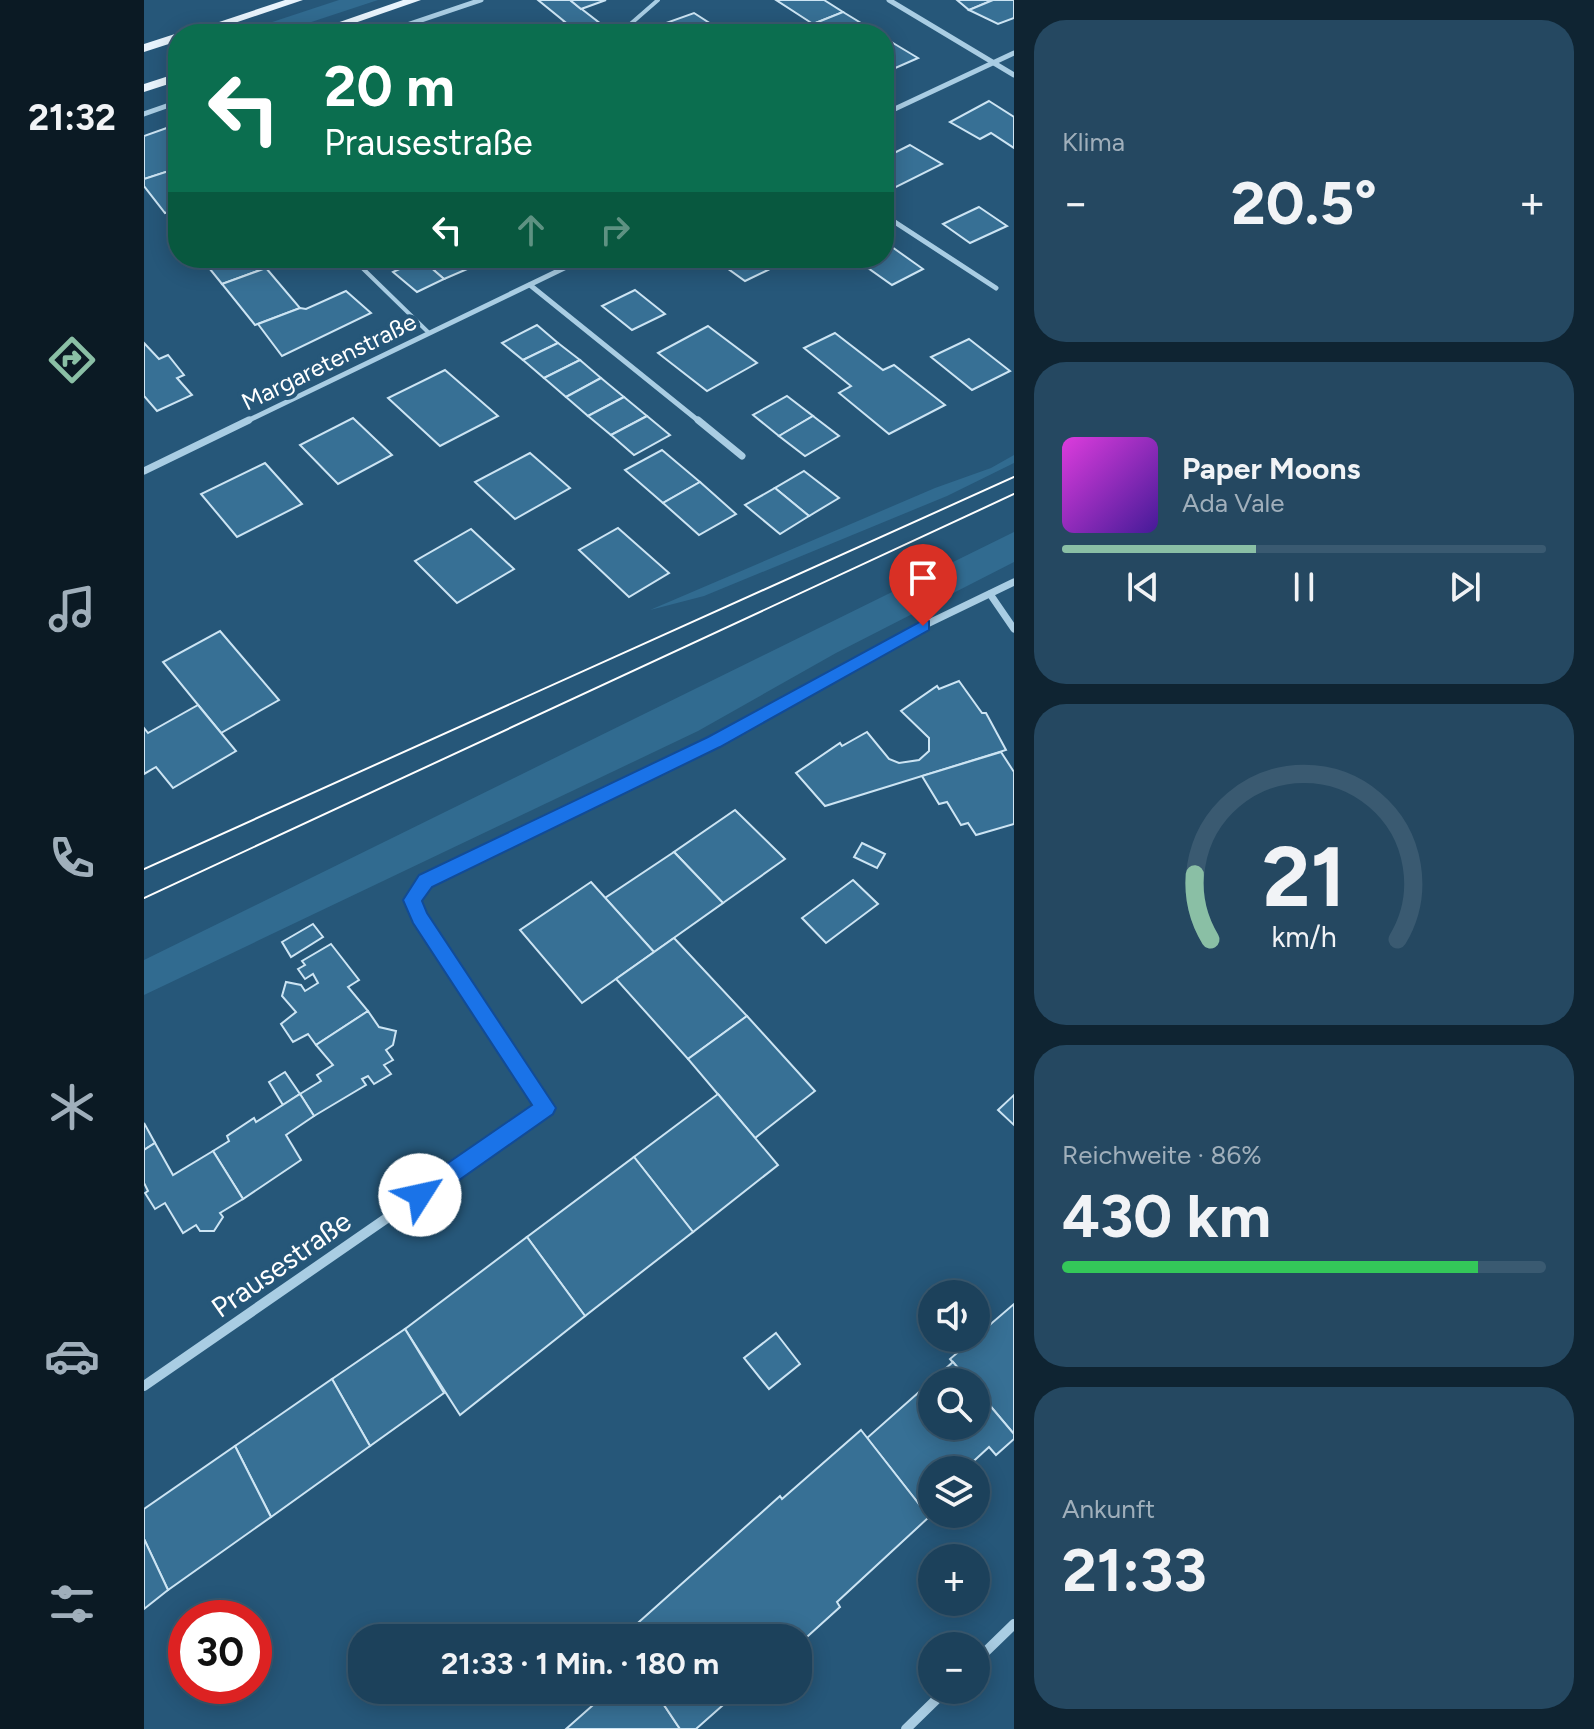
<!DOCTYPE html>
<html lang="de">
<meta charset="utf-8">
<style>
:root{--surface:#1c415b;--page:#254861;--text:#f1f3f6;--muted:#a0afbb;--line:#3a5a71;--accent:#8abfa5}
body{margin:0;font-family:Figtree,sans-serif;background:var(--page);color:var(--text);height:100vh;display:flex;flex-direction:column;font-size:30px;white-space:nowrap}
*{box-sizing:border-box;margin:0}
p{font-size:26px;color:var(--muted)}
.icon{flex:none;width:44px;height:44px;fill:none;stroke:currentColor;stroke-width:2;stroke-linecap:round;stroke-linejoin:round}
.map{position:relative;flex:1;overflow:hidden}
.side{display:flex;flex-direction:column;gap:20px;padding:20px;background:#0f2432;width:580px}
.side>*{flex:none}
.top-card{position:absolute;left:24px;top:24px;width:726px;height:244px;border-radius:32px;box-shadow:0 4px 20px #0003,0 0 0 2px var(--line);background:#0b6e4f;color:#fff;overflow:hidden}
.controls{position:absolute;left:774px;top:1280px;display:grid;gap:16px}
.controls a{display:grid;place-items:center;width:72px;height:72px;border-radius:50%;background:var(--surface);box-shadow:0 4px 20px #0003,0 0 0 2px var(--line);font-size:40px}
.speed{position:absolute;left:24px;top:1600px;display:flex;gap:16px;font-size:40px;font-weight:700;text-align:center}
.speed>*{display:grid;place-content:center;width:104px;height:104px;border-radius:50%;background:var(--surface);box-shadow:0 4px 20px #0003,0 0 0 2px var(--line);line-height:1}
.speed .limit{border:12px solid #d22;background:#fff;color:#111}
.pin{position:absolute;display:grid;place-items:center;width:68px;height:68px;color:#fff;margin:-82px -34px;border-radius:50% 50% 50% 0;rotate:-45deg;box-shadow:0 0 8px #0007}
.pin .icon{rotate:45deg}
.me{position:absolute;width:88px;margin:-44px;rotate:55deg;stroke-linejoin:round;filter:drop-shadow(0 0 6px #0008)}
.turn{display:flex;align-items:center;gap:28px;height:168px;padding:0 24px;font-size:36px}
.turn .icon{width:104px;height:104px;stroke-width:2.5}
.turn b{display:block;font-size:56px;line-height:68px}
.lanes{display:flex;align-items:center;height:76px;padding:0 24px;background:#0003;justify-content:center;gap:40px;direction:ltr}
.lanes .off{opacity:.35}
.big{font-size:60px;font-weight:700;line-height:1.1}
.side .widget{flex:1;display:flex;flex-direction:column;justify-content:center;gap:12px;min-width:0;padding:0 28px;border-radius:32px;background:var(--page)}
.side .dial{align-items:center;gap:0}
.dial svg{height:208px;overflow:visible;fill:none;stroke:var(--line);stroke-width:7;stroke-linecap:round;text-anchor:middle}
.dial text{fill:var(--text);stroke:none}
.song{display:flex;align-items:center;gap:24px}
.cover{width:96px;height:96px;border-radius:12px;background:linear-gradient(135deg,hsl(300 70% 55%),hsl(260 70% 35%))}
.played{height:8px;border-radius:4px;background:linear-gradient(90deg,var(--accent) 40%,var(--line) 40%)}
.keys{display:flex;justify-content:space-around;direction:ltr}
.heat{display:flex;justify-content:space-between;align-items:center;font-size:44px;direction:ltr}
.charge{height:12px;border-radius:6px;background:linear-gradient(90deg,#34c759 86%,var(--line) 0)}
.trip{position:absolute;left:204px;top:1624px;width:464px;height:80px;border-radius:32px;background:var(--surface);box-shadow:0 4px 20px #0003,0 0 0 2px var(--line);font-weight:700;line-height:80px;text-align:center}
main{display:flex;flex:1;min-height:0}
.dock{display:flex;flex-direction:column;width:144px;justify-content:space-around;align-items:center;background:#0b1a24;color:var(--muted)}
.dock .icon{width:56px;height:56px}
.dock .on{color:var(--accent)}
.dock b{font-size:36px;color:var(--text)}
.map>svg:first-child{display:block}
.green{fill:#316b90}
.building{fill:#377095;stroke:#cce4f3;stroke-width:2}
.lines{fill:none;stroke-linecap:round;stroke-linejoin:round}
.lane{stroke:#a9cde3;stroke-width:4}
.street-far2{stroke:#a9cde3;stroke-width:5}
.street-far1{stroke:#a9cde3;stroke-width:7}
.street{stroke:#a9cde3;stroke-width:10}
.primary{fill:#e8f3fc;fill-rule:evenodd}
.tram{stroke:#fff;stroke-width:2}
.route{fill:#1a73e8;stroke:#114b97;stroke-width:2}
.labels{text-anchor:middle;stroke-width:8;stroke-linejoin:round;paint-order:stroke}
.far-street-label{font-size:24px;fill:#fff;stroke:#265779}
.street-label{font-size:28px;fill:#fff;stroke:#265779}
</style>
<main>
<nav class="dock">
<b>21:32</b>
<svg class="icon on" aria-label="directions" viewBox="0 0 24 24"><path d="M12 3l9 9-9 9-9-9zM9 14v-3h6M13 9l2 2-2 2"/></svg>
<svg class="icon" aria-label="music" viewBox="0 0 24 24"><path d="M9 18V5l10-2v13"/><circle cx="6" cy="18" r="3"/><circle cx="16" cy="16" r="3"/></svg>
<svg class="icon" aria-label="phone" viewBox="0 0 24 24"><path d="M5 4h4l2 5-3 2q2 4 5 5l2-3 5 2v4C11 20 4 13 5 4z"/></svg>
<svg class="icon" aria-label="climate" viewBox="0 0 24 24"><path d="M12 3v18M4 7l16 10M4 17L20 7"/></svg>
<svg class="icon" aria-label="car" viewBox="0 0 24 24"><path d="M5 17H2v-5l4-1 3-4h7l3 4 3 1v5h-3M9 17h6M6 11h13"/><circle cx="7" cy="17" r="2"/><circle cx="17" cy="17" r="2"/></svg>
<svg class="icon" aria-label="filters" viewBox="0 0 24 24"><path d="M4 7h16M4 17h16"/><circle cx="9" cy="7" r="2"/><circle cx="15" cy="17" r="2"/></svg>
</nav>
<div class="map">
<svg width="870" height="1729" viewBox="0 0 870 1729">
<rect width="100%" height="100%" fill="#265779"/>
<!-- green -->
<g class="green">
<polygon points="195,0 234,0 131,34 92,34"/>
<polygon points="870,455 870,463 803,496 560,596 506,610 791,488 847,468"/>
<polygon points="870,532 870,562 692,653 554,731 0,995 0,960"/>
</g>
<!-- building -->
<g class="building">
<polygon points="394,0 426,0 466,31 424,34 413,25 421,22"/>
<polygon points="426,0 462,0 437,9"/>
<polygon points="632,0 680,0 699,12 669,24"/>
<polygon points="813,0 849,0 825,10"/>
<polygon points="849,0 870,0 870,18 854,24 825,10"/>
<polygon points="699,12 735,34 684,34 669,24"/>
<polygon points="550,13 567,24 537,34 522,23"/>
<polygon points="567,24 580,34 540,34"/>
<polygon points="413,25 424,34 385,34"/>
<polygon points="744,40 774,58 740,73 740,42"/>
<polygon points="845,101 870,117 870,148 847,133 836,139 806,122"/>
<polygon points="34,124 34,150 28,155 34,162 34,168 0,179 0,136"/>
<polygon points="766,145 798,164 740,193 740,158"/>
<polygon points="34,168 34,209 21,213 0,186 0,179"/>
<polygon points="835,207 863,226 826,243 799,224"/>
<polygon points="748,247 779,269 748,285 717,263 726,258 740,258 740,251"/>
<polygon points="57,258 114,258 122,268 78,284"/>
<polygon points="317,258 328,267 300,279 277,259"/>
<polygon points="569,258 608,258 624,270 601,281"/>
<polygon points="277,259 300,279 273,292 249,272"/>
<polygon points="122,268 156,308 111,325 78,284"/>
<polygon points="491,290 521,314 488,330 458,306"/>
<polygon points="202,291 227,313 138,356 114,324 156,308 162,309"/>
<polygon points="393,325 414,343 379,360 358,343"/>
<polygon points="564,326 613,363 563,391 514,353"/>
<polygon points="691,333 739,370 750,365 801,405 745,434 695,393 707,386 660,348"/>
<polygon points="825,339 866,371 828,390 787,357"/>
<polygon points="0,343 15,359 24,355 40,375 33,378 48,395 13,411 0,396"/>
<polygon points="414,343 436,360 400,378 379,360"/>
<polygon points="436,360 457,378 422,397 400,378"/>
<polygon points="301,370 354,416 296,446 244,398"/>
<polygon points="457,378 480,397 444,416 422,397"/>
<polygon points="643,396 669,416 635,436 609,415"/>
<polygon points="480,397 503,416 467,435 444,416"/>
<polygon points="503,416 526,435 490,455 467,435"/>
<polygon points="669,416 695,436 661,456 635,436"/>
<polygon points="209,418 248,455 194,484 156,445"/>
<polygon points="518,450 556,482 519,503 481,470"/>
<polygon points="386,453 426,488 371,519 331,482"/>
<polygon points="121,463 158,504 93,537 57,494"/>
<polygon points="660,471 695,498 665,516 631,488"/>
<polygon points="556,482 592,514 555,535 519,503"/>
<polygon points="631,488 665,516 636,534 601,505"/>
<polygon points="474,528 525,573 485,597 435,550"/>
<polygon points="327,529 370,569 313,603 271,561"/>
<polygon points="76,631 135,700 77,733 19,662"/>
<polygon points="815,681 838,713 842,713 862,750 681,806 652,773 696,743 698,746 723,732 745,759 755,763 775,760 785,751 785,738 757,711 793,686 795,689"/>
<polygon points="54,705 92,751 29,788 12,767 0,774 0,728 4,733"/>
<polygon points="857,752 870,772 870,824 832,835 824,823 817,825 803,802 795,804 778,776"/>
<polygon points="591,810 641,859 579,903 530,852"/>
<polygon points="718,843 741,854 733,868 710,857"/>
<polygon points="530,852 579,903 510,952 461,898"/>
<polygon points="709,880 734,904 682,943 658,918"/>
<polygon points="447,882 510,952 438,1003 376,930"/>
<polygon points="169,924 179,937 147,957 138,942"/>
<polygon points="530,938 603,1016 544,1059 472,979"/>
<polygon points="187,944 215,980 204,987 224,1011 172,1045 164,1034 149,1042 137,1024 152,1012 138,996 142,982 157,985 161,991 174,983 169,974 161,979 154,969 161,965 158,961"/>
<polygon points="224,1011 235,1027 252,1031 249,1045 242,1050 249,1060 240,1065 247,1074 230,1084 224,1076 218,1079 222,1085 170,1116 156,1094 177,1081 173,1075 189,1065 172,1045"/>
<polygon points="603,1016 671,1091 611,1138 544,1059"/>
<polygon points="141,1072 156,1094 139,1105 125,1082"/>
<polygon points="156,1094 170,1116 142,1135 157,1160 99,1199 69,1151 85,1141 83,1136 110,1118 112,1122"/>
<polygon points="574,1094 634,1165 549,1232 490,1157"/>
<polygon points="870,1095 870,1125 854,1110"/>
<polygon points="0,1123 11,1143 0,1150"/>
<polygon points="11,1143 29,1175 69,1151 99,1199 76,1213 79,1217 70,1231 56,1231 52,1225 39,1233 21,1203 11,1209 1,1193 4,1191 0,1183 0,1150"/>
<polygon points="490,1157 549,1232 441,1316 383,1237"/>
<polygon points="383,1237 441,1316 316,1415 261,1329"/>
<polygon points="870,1304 870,1434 832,1389 832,1382 826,1382 806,1359"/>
<polygon points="261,1329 300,1393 226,1446 188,1379"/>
<polygon points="632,1333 656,1364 625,1389 600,1358"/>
<polygon points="809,1362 826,1382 788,1382 788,1426 832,1426 832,1389 870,1434 870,1439 852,1455 845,1447 820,1470 788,1470 788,1514 785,1517 723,1438"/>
<polygon points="188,1379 226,1446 127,1517 91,1446"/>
<polygon points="717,1430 785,1517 693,1602 696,1607 654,1645 654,1638 477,1638 636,1496 638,1499"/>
<polygon points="91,1446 127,1517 24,1590 0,1539 0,1509"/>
<polygon points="0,1539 24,1590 0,1609"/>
<polygon points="466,1690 510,1690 536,1729 422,1729"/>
<polygon points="510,1690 596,1690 552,1729 536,1729"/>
</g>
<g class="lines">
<!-- lane -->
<g class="lane">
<polyline points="475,34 514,0"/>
<polyline points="208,258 285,333"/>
</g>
<!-- street-far2 -->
<g class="street-far2">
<polyline points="745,0 870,75"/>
<polyline points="236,34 337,0"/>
<polyline points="0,114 34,102"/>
<polyline points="740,114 870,53"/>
<polyline points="740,215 852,288"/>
<polyline points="386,285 556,422"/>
<polyline points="101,422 441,258"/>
</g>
<!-- street-far1 -->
<g class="street-far1">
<polyline points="554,420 598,456"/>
<polyline points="0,471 105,420"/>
<polyline points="846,594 870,629"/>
<polyline points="319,983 276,918 268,900 281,881 570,742 756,637 870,582"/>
</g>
<!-- street -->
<g class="street">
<polyline points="0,1386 402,1108 318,981"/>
<polyline points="832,1661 870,1624"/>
<polyline points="762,1729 802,1690"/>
</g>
<!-- primary -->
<g class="primary">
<polygon points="141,0 159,0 58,34 39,34"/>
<polygon points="259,0 277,0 179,34 161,34"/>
<polygon points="34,33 37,34 34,34 34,41 0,52 0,44"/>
<polygon points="34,73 34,81 0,92 0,84"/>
</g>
<!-- tram -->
<g class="tram">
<polyline points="0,869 870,477"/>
<polyline points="0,898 870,494"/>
</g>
</g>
<!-- route -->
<polygon class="route" points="779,620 785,621 785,630 576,747 288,887 278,901 283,913 412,1108 409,1114 284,1202 276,1205 269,1202 266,1195 269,1187 388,1105 269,923 259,900 275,875 564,737"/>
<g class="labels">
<!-- far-street labels -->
<g class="far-street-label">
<text transform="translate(185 362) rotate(-26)" y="8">Margaretenstraße</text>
</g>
<!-- street labels -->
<g class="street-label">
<text transform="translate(137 1264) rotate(-35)" y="10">Prausestraße</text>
</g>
</g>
</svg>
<div class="controls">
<a><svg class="icon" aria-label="sound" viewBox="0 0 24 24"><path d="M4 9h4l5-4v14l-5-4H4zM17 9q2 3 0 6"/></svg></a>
<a><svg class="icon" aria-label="search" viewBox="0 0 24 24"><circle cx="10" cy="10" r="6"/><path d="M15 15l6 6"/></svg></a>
<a><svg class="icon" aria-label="layers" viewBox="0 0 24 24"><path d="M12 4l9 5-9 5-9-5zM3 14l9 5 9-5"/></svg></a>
<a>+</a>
<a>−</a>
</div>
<div class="speed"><div class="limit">30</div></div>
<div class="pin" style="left:779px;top:626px;background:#d93025"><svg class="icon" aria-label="arrive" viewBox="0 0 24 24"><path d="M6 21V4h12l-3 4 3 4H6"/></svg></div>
<svg class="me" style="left:276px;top:1195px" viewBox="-20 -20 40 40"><circle r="19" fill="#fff"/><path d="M0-13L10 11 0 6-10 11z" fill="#1a73e8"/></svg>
<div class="trip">21:33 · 1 Min. · 180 m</div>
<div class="top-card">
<div class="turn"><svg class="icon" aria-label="left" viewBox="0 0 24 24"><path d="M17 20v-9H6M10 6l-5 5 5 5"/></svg><div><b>20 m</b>Prausestraße</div></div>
<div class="lanes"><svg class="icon" aria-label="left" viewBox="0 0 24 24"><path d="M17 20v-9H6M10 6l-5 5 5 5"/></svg><svg class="icon off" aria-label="ahead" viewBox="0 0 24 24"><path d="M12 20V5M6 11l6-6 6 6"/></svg><svg class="icon off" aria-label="right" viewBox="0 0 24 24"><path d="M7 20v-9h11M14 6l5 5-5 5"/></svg></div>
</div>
</div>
<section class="side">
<div class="widget"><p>Klima</p>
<div class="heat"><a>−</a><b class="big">20.5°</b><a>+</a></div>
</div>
<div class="widget">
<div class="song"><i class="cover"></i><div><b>Paper Moons</b><p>Ada Vale</p></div></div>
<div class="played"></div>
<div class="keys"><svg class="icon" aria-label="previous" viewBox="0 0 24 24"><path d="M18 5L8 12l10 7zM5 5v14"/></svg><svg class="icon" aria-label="pause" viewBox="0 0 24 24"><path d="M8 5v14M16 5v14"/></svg><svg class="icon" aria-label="next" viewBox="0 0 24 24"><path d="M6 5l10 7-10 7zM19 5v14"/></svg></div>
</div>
<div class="widget dial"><svg viewBox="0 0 100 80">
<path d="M14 69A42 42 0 1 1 86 69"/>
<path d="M14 69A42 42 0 0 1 8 44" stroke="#8abfa5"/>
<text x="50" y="56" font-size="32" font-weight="700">21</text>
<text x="50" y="72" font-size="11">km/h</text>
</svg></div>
<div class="widget"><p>Reichweite · 86%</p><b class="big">430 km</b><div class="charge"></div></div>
<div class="widget"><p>Ankunft</p><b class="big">21:33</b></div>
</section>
</main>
